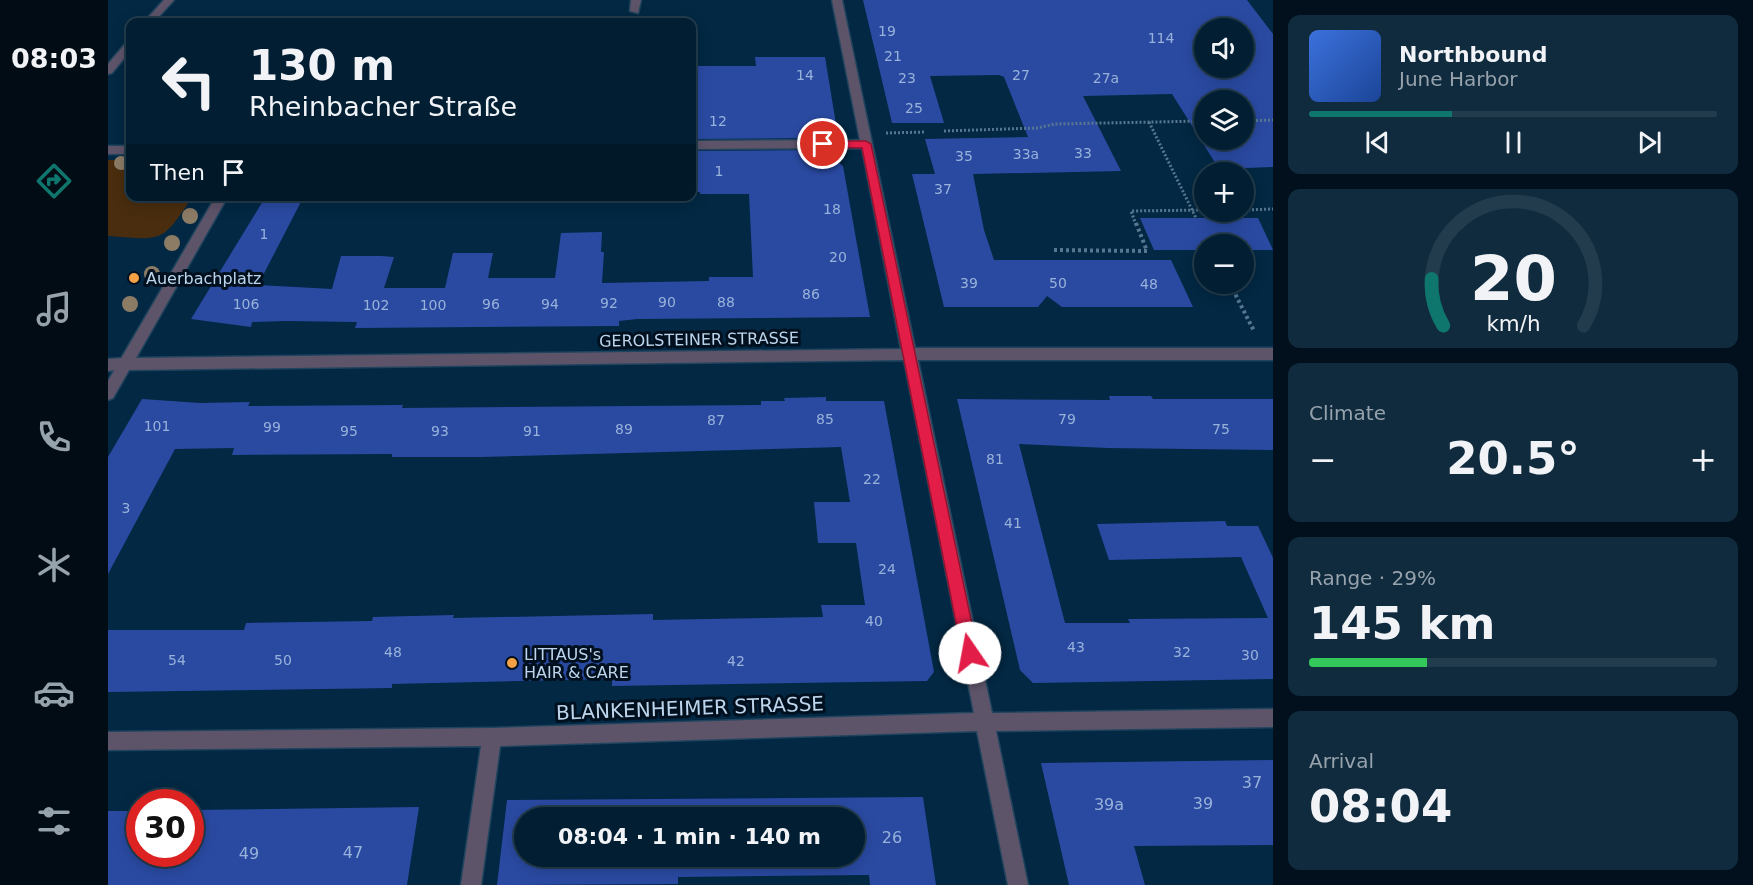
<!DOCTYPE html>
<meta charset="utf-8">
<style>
:root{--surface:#021e32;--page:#102b3e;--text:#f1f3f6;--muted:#96a2ac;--line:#233c4d;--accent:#0f766e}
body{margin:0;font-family:"DejaVu Sans",sans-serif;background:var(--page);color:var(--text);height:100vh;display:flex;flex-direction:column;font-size:22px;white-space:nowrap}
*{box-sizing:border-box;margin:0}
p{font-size:20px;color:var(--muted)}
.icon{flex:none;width:33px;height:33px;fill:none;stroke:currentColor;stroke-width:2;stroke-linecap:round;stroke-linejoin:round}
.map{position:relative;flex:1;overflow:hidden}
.sheet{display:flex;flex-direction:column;gap:15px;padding:15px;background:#01101c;width:480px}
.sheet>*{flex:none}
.top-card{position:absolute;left:18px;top:18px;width:570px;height:183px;border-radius:12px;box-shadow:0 3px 15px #0003,0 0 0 2px var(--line);background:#021e32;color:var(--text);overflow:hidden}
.controls{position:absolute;left:1086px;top:18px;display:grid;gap:12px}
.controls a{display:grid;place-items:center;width:60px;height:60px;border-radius:50%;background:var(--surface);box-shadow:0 3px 15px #0003,0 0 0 2px var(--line);font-size:30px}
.speed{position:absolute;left:18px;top:789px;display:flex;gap:12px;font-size:30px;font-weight:700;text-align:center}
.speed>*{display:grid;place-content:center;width:78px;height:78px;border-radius:50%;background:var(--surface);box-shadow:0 3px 15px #0003,0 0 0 2px var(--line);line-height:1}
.speed .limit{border:9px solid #d22;background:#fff;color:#111}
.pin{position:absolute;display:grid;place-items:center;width:51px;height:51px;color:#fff;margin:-26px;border:3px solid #fff;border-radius:50%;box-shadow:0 2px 6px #0007}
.me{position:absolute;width:66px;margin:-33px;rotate:348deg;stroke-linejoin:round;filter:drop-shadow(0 0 4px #0008)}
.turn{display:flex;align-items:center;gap:21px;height:126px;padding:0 24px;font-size:27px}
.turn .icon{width:78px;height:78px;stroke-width:2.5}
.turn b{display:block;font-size:42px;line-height:51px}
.then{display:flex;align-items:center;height:57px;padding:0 24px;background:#0003;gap:12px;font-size:22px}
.big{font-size:45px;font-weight:800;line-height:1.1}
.sheet .tile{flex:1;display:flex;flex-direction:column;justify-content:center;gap:9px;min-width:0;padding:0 21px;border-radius:12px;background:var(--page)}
.sheet .dial{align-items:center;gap:0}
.dial svg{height:156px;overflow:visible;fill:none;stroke:var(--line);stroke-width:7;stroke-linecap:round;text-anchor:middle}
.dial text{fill:var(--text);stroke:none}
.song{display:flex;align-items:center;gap:18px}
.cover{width:72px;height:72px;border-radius:9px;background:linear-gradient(135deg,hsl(220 70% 55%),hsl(220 70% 35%))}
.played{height:6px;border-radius:3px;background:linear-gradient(90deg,var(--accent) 35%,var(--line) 35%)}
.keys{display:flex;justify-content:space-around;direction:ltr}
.heat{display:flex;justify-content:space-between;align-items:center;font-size:33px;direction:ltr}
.charge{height:9px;border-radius:4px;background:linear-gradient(90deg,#34c759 29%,var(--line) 0)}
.trip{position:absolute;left:406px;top:807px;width:351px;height:60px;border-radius:30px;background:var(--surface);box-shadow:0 3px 15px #0003,0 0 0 2px var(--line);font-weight:800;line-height:60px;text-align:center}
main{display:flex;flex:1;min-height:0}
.tabs{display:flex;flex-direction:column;width:108px;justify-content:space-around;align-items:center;background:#010c14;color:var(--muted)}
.tabs .icon{width:42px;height:42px}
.tabs .on{color:var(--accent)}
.tabs b{font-size:27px;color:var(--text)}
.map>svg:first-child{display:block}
.green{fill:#492d0e}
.building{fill:#2a4aa2;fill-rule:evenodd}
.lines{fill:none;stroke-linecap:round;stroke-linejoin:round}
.service-casing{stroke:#20445e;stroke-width:3}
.minor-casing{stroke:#20445e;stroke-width:3}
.path-far1{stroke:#577790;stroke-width:3;stroke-dasharray:2 2;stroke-linecap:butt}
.path{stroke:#577790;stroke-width:4;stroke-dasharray:3 3;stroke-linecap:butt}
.service{fill:#5e546a;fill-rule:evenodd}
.minor{fill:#5e546a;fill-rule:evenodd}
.tree{fill:#8c7b65}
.route{fill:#e11d48;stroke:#92132f;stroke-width:1.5}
.poi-dot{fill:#f5a246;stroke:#01101f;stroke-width:2}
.labels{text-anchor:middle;stroke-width:6;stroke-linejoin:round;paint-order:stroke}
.number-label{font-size:14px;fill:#98b2da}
.poi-label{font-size:16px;fill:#bdd5ec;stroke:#01101f;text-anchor:start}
.street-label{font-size:16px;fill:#bdd5ec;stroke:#01101f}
.near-number-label{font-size:16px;fill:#98b2da}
.near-street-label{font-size:20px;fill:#bdd5ec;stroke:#01101f}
</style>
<main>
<nav class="tabs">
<b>08:03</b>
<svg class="icon on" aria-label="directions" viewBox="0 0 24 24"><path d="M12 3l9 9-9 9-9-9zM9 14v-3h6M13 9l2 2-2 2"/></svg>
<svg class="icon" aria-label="music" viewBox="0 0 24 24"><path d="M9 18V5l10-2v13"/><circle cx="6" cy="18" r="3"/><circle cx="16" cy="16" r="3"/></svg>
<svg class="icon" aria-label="phone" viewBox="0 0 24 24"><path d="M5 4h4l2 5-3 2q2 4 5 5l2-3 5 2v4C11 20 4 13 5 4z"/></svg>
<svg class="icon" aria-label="climate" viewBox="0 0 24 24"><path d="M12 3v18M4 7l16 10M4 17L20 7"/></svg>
<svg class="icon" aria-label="car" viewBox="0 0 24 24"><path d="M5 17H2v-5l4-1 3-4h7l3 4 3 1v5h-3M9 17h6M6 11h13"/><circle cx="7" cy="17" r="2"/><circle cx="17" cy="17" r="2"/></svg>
<svg class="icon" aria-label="filters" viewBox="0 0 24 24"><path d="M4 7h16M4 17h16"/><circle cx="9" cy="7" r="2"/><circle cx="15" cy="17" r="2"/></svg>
</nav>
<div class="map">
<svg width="1165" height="885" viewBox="0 0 1165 885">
<rect width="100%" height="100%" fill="#022843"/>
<!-- green -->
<path class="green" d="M0 160H22V196L84 197C54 244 54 240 0 236Z"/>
<!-- building -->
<g class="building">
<path d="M755 0H1139L1165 34V167L1111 169 1064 94 975 96 1013 171 865 174 876 230 886 260H1063L1085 307H954L939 296 930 307H836L804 174H827L817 139 920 137 896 77 891 75 822 76 836 123H784ZM1096 28H1136V68H1096ZM1096 100H1136V140H1096Z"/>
<polygon points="647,57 717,57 728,124 706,138 584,139 584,66 648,66"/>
<polygon points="715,150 735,166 762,317 529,319 511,321 511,326 247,328 249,322 178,321 144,322 143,327 83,319 158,196 196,196 150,285 224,289 233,256 273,256 286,257 276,288 337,288 345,253 385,253 380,278 447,278 453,233 494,232 493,252 496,252 494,283 601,281 601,277 645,277 641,194 592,194 592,192 584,192 584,151"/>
<polygon points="1032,218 1150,218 1165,250 1136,250 1136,244 1096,244 1096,250 1046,250"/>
<polygon points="1001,396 1043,396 1045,399 1165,399 1165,450 1000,448 911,444 957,623 1022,623 1020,619 1160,618 1133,557 1001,560 989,524 1117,521 1119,526 1150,526 1165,558 1165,679 925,683 912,670 849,399 1002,400"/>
<polygon points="718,397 718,401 776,401 826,672 819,681 504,686 504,679 284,684 284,688 0,692 0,630 136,630 138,623 264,621 265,617 346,615 345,618 545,614 545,620 715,617 713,605 757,605 748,543 710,543 706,502 742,502 733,447 372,457 284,457 284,454 124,455 126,448 67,449 0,574 0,457 34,399 92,403 142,402 140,406 295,405 294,408 653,405 653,401 677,401 676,398"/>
<polygon points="1165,760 1165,845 1026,846 1037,885 961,885 933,763"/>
<path d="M815 797 828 885H762L761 875 570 877V884L389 885 399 800ZM417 818H747V856H417Z"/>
<polygon points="311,807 299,885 0,885 0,811 32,811 32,854 82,854 82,810"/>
</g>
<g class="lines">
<defs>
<g id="service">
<polygon points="523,0 533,0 530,13 522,11"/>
<polygon points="17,358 22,360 24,364 22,368 0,371 0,359"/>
</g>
<g id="minor">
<polygon points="56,0 66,0 46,22 36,22"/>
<polygon points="724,0 734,0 807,348 1165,348 1165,360 810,360 884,713 1165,709 1165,727 888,731 920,885 900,885 869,731 392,746 373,885 353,885 373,746 0,750 0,732 384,728 866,713 796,360 21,370 5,398 0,400 0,381 108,196 120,196 28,358 793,349 754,148 584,149 584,141 752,140"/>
<polygon points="22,42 22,51 4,73 0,74 0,64 18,43"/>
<rect x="0" y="146" width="22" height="8"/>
</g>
</defs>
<!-- service casing -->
<use href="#service" class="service-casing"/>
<!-- minor casing -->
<use href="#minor" class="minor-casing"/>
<!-- path-far1 -->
<g class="path-far1">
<polyline points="1136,121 1165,120"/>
<polyline points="1041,122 1088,218"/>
<polyline points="836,131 929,128 947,124 1096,121"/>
<polyline points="778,133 817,132"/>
<polyline points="1136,210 1165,209"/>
<polyline points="1028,225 1023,211 1096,210"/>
</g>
<!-- path -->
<g class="path">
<polyline points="946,250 1039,251 1028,223"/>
<polyline points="1122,284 1146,331"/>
</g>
<!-- service -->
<use href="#service" class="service"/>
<!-- minor -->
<use href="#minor" class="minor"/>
</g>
<!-- trees -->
<g class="tree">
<circle cx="13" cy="163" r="7"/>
<circle cx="82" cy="216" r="8"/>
<circle cx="64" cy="243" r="8"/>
<circle cx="44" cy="274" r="8"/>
<circle cx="22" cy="304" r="8"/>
</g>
<!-- route -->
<polygon class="route" points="715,141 758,141 763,144 870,653 868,659 862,661 857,659 854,653 754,148 711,147 711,142"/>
<!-- markers -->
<g class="poi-dot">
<circle cx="26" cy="278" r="6"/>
<circle cx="404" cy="663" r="6"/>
</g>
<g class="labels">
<!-- number labels -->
<g class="number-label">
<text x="779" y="36">19</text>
<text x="1053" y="43">114</text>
<text x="785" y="61">21</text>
<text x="697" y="80">14</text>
<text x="913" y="80">27</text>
<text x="799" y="83">23</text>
<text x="998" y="83">27a</text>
<text x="806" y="113">25</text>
<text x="610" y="126">12</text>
<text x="975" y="158">33</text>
<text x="918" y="159">33a</text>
<text x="856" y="161">35</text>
<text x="611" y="176">1</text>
<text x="835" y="194">37</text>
<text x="724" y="214">18</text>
<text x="156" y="239">1</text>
<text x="730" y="262">20</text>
<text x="861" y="288">39</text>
<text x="950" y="288">50</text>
<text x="1041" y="289">48</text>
<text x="703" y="299">86</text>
<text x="559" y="307">90</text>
<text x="618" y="307">88</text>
<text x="501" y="308">92</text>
<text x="138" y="309">106</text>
<text x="383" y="309">96</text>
<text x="442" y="309">94</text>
<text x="268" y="310">102</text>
<text x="325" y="310">100</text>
<text x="717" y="424">85</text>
<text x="959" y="424">79</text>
<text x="608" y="425">87</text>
<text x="49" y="431">101</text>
<text x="164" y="432">99</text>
<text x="516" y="434">89</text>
<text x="1113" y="434">75</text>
<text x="241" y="436">95</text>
<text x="332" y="436">93</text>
<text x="424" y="436">91</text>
<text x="887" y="464">81</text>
<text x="764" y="484">22</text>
<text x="18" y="513">3</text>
<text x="905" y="528">41</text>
<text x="779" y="574">24</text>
<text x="766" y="626">40</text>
<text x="968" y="652">43</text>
<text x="285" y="657">48</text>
<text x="1074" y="657">32</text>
<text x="1142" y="660">30</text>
<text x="69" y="665">54</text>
<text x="175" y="665">50</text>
<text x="628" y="666">42</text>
</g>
<!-- poi labels -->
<g class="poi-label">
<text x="38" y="284">Auerbachplatz</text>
<text x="416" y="660">LITTAUS's<tspan x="416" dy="18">HAIR &amp; CARE</tspan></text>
</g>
<!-- street labels -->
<g class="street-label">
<text transform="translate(591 339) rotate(-1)" y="6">GEROLSTEINER STRASSE</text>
</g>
<!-- near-number labels -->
<g class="near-number-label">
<text x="1144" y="788">37</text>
<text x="1095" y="809">39</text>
<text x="1001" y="810">39a</text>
<text x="784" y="843">26</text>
<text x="245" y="858">47</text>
<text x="141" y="859">49</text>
</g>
<!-- near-street labels -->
<g class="near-street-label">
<text transform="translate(582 708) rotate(-2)" y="7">BLANKENHEIMER STRASSE</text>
</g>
</g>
</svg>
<div class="controls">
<a><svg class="icon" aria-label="sound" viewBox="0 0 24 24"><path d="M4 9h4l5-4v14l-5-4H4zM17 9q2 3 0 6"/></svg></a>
<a><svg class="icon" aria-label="layers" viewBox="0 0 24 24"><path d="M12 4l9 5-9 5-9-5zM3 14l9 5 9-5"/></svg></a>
<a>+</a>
<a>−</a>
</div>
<div class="speed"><div class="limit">30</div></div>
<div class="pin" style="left:715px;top:144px;background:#d93025"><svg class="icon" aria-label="arrive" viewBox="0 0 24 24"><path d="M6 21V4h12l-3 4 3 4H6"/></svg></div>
<svg class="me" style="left:862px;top:653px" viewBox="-20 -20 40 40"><circle r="19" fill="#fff"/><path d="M0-13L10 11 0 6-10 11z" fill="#e11d48"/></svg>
<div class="trip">08:04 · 1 min · 140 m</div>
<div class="top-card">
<div class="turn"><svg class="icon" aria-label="left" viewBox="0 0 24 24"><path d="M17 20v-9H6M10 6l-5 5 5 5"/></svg><div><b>130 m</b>Rheinbacher Straße</div></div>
<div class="then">Then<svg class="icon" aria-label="arrive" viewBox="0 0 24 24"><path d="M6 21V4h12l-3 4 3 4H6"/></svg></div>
</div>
</div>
<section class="sheet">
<div class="tile">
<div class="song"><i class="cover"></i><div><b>Northbound</b><p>June Harbor</p></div></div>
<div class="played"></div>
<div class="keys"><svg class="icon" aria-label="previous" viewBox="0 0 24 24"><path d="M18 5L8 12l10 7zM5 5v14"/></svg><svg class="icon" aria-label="pause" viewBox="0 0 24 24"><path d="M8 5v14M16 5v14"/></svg><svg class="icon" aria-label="next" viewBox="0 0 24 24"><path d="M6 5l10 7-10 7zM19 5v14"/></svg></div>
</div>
<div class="tile dial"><svg viewBox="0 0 100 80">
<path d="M14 69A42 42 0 1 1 86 69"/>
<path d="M14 69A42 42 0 0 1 8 45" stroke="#0f766e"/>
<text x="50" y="56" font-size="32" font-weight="700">20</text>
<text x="50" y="72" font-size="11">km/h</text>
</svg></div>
<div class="tile"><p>Climate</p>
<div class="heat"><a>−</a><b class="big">20.5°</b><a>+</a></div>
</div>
<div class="tile"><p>Range · 29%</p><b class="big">145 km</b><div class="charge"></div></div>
<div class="tile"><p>Arrival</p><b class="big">08:04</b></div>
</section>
</main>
